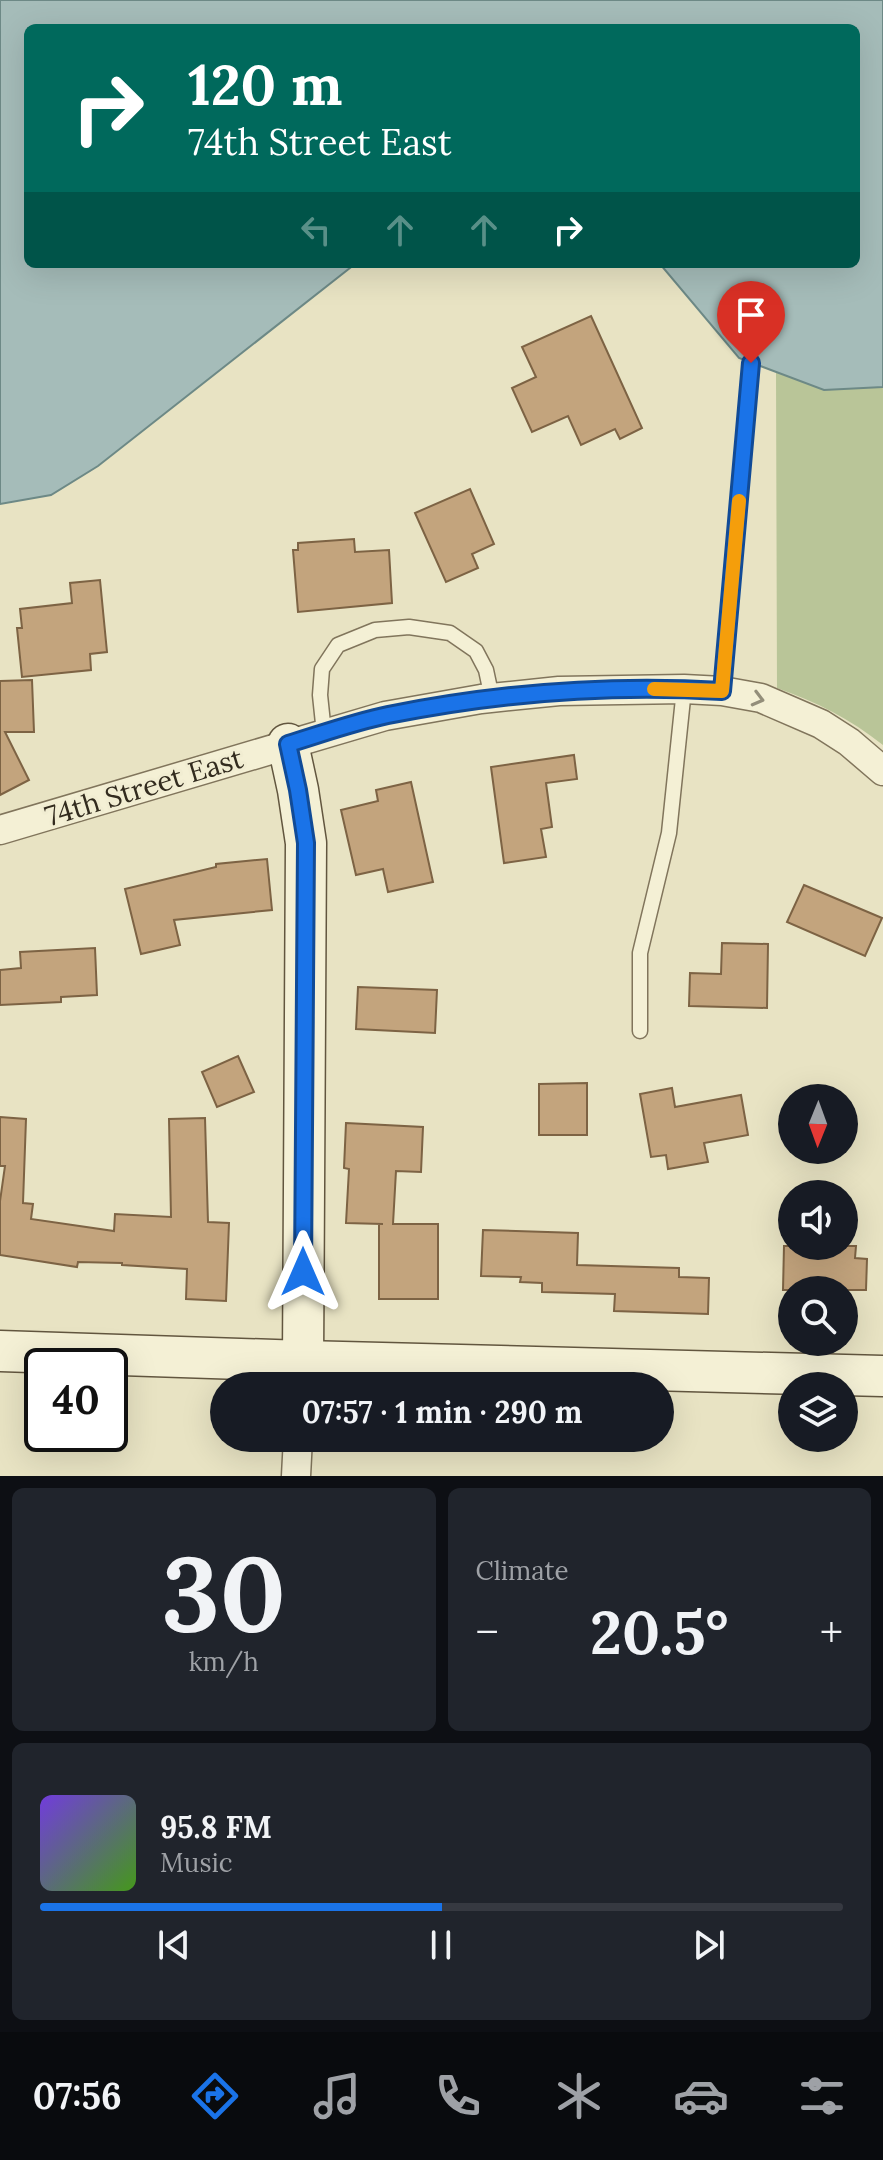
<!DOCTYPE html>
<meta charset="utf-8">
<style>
:root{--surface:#171b24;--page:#20242c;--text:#f1f3f6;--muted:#9ea1a6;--line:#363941;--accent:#1a73e8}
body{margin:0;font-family:Lora,serif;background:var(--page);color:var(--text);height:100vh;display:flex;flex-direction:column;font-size:30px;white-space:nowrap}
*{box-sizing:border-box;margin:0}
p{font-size:26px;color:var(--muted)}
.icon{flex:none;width:44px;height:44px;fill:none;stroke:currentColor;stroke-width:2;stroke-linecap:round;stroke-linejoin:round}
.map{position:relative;height:1476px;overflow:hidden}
.sheet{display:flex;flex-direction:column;gap:12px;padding:12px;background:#0d0f14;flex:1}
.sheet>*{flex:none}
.guide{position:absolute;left:24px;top:24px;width:836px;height:244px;border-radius:12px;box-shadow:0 8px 32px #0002;background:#00695c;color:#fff;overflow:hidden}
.needle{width:52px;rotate:181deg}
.buttons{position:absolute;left:778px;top:1084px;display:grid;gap:16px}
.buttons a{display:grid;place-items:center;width:80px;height:80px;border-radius:50%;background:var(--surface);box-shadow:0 8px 32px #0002;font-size:40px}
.speed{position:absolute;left:24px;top:1348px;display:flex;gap:16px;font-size:40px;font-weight:700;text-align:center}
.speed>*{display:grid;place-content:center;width:104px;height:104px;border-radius:50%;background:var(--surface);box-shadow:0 8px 32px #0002;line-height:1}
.speed .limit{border:4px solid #111;border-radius:12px;background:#fff;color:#111}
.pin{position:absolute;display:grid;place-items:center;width:68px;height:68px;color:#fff;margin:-82px -34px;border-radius:50% 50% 50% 0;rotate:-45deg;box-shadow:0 0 8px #0007}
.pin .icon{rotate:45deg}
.me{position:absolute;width:88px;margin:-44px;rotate:0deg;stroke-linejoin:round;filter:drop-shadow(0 0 6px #0008)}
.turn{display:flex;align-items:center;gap:28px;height:168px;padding:0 32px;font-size:36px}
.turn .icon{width:104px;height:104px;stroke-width:2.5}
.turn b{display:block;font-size:56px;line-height:68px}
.lanes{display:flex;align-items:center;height:76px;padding:0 32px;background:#0003;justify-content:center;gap:40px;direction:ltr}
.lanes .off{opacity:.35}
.big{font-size:60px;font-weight:700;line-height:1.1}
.sheet .card{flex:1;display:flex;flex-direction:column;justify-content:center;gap:12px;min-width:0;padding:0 28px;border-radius:12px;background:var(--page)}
.sheet .dial{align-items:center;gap:0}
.dial b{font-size:104px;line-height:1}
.song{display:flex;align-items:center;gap:24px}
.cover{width:96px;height:96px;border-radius:12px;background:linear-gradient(135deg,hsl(260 70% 55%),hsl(100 70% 35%))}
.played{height:8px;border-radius:4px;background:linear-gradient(90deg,var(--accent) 50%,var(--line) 50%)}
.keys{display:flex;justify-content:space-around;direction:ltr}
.heat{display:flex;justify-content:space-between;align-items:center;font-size:44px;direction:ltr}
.sheet .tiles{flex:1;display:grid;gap:12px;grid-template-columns:1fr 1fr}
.card:last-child{grid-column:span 2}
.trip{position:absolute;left:210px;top:1372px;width:464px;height:80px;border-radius:40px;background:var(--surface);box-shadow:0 8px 32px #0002;font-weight:700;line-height:80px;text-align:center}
.menu{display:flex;height:128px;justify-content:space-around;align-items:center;background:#090b0e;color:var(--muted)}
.menu .icon{width:56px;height:56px}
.menu .selected{color:var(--accent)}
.menu b{font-size:36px;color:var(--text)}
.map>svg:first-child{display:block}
.green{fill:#b9c598}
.water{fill:#a5bcb9;stroke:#6d8986;stroke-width:2}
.building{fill:#c3a47d;stroke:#7d6344;stroke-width:2}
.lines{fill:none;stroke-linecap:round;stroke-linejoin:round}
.lane-casing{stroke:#81755c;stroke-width:17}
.street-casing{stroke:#81755c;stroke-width:31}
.secondary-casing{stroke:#62563f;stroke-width:43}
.lane{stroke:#f4f0d5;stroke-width:14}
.street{stroke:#f4f0d5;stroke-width:28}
.secondary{stroke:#f4f0d5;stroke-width:40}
.oneway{stroke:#938e7a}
.route-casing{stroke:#114b97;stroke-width:20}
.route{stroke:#1a73e8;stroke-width:14}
.slow{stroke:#f59e0b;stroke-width:14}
.labels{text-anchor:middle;stroke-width:6;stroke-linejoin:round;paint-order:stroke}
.street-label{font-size:28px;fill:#322b1e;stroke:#f1edd2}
</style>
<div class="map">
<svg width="883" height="1476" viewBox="0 0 883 1476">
<rect width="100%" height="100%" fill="#e8e3c3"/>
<!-- green -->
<path class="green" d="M776 372 824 390 883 387V745C850 719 817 702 777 688Z"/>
<!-- water -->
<polygon class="water" points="0,0 883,0 883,387 824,390 739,358 660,264 856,264 856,28 28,28 28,264 355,264 98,466 51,495 0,504"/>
<!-- building -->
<g class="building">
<polygon points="591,316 642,428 620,439 615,429 581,445 568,416 532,432 512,388 536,377 522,347"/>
<polygon points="470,489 494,544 472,554 478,568 446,582 415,513"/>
<polygon points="354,539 355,552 389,550 392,603 298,612 293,550 298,550 298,543"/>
<polygon points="100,580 107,652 90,654 91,670 22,677 17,628 22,628 20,609 72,603 70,583"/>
<polygon points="32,680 34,732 5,732 29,780 0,795 0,681"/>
<polygon points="574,755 577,779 546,783 552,827 541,829 546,857 504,863 491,767"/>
<polygon points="411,782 433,882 388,892 383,869 356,875 341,810 378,801 376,790"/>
<polygon points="267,859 272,910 174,920 180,945 141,954 125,889 216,867 216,864"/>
<polygon points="804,885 882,918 865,956 787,922"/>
<polygon points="722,943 768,944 767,1008 689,1006 690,973 721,974"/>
<polygon points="95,948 97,995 61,997 61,1002 0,1005 0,970 21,968 20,952"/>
<polygon points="358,987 437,990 435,1033 356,1029"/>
<polygon points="238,1056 254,1092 217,1107 202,1072"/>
<polygon points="587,1083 587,1135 539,1135 539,1084"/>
<polygon points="672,1088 675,1107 741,1095 748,1135 704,1143 708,1162 668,1169 666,1155 651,1157 640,1094"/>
<polygon points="0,1117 26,1119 23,1203 33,1204 31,1219 114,1231 115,1214 171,1217 169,1119 205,1118 208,1222 229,1223 226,1301 186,1299 187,1269 122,1265 122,1263 78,1262 77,1267 0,1255 0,1201 5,1166 0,1166"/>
<polygon points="346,1123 423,1127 421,1172 396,1171 393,1224 438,1224 438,1299 379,1299 379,1224 383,1224 346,1223 349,1169 344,1168"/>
<polygon points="483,1230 578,1233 577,1265 679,1268 679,1277 709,1278 708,1314 614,1311 615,1294 542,1292 542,1283 520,1282 521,1277 481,1276"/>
<polygon points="784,1246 856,1246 855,1258 867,1259 866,1290 783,1290"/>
</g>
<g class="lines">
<defs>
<g id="lane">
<polyline points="722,691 751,363"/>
<polyline points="324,733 320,695 322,669 338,645 375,630 409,627 450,633 476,651 486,670 492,698"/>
<polyline points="640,1031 640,953 669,833 684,689"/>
</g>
<g id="street">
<polyline points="0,830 385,716 481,699 559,691 684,689 722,691 761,698 821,724 849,742 883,771"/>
<polyline points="296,1476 298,1438"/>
</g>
<g id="secondary">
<polyline points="288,744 298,790 306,843 303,1361"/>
<polyline points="0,1351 303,1361 883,1376"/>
</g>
</defs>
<!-- lane casing -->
<use href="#lane" class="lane-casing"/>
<!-- street casing -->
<use href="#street" class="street-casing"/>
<!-- secondary casing -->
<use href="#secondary" class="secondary-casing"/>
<!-- lane -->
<use href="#lane" class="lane"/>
<!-- street -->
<use href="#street" class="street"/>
<!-- secondary -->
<use href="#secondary" class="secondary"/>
</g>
<!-- one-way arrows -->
<defs><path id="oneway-chevron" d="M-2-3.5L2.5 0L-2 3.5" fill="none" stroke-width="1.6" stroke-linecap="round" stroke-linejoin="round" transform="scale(2)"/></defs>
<use class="oneway" href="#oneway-chevron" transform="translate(758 699) rotate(15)"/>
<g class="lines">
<defs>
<path id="route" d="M303 1272 306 843 298 790 288 744C321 734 354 722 388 715 498 693 610 684 722 691L751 363"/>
</defs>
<!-- route casing -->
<use href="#route" class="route-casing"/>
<!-- route -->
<use href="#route" class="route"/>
<!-- slow -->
<polyline class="slow" points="654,689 722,691 739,501"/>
</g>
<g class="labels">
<!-- street labels -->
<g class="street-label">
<text transform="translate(144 787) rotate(-17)" y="10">74th Street East</text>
</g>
</g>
</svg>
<div class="buttons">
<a><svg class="needle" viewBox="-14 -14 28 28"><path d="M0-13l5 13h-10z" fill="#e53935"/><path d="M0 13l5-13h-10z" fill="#9ea1a6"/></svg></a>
<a><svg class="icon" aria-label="sound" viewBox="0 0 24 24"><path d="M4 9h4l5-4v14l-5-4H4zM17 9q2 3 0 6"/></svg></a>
<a><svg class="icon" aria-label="search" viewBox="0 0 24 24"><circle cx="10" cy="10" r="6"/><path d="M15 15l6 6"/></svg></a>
<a><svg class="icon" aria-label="layers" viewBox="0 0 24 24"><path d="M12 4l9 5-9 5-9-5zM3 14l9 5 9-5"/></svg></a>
</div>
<div class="speed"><div class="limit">40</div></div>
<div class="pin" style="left:751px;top:363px;background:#d93025"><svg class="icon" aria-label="arrive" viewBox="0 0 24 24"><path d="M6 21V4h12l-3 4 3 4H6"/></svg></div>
<svg class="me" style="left:303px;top:1272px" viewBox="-20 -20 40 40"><path d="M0-17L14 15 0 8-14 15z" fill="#1a73e8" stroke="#fff" stroke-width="4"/></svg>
<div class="trip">07:57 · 1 min · 290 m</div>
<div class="guide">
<div class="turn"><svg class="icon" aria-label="right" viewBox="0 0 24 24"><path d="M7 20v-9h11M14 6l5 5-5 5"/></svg><div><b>120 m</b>74th Street East</div></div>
<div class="lanes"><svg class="icon off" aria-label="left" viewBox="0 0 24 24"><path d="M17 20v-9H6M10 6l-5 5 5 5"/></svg><svg class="icon off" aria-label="ahead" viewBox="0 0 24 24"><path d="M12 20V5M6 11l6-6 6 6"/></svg><svg class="icon off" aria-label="ahead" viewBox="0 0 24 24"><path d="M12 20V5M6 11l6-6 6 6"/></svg><svg class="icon" aria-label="right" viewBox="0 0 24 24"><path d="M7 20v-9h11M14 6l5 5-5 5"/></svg></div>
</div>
</div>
<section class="sheet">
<div class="tiles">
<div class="card dial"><b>30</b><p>km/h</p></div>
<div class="card"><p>Climate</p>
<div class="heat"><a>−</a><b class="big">20.5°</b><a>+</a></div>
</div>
<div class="card">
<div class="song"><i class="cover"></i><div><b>95.8 FM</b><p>Music</p></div></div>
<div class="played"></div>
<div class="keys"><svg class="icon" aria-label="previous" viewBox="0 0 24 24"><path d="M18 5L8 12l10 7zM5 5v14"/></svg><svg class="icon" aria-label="pause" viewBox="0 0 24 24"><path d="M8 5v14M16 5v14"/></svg><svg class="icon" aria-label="next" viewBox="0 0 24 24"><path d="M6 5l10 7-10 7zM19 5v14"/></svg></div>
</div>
</div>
</section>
<nav class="menu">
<b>07:56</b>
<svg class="icon selected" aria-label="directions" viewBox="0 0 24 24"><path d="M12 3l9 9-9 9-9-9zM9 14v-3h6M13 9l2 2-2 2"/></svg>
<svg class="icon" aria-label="music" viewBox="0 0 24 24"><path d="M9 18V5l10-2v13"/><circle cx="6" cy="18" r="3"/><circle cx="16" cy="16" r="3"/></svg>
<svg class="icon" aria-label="phone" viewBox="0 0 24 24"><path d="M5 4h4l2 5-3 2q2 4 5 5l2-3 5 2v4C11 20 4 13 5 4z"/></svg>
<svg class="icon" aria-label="climate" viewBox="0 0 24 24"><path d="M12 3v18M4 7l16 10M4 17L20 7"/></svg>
<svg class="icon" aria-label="car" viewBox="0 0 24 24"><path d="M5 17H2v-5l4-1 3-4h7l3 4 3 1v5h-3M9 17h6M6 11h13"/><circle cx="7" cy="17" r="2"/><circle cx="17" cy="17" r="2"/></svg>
<svg class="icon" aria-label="filters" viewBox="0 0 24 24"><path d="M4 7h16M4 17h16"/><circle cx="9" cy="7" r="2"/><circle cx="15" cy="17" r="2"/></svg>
</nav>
